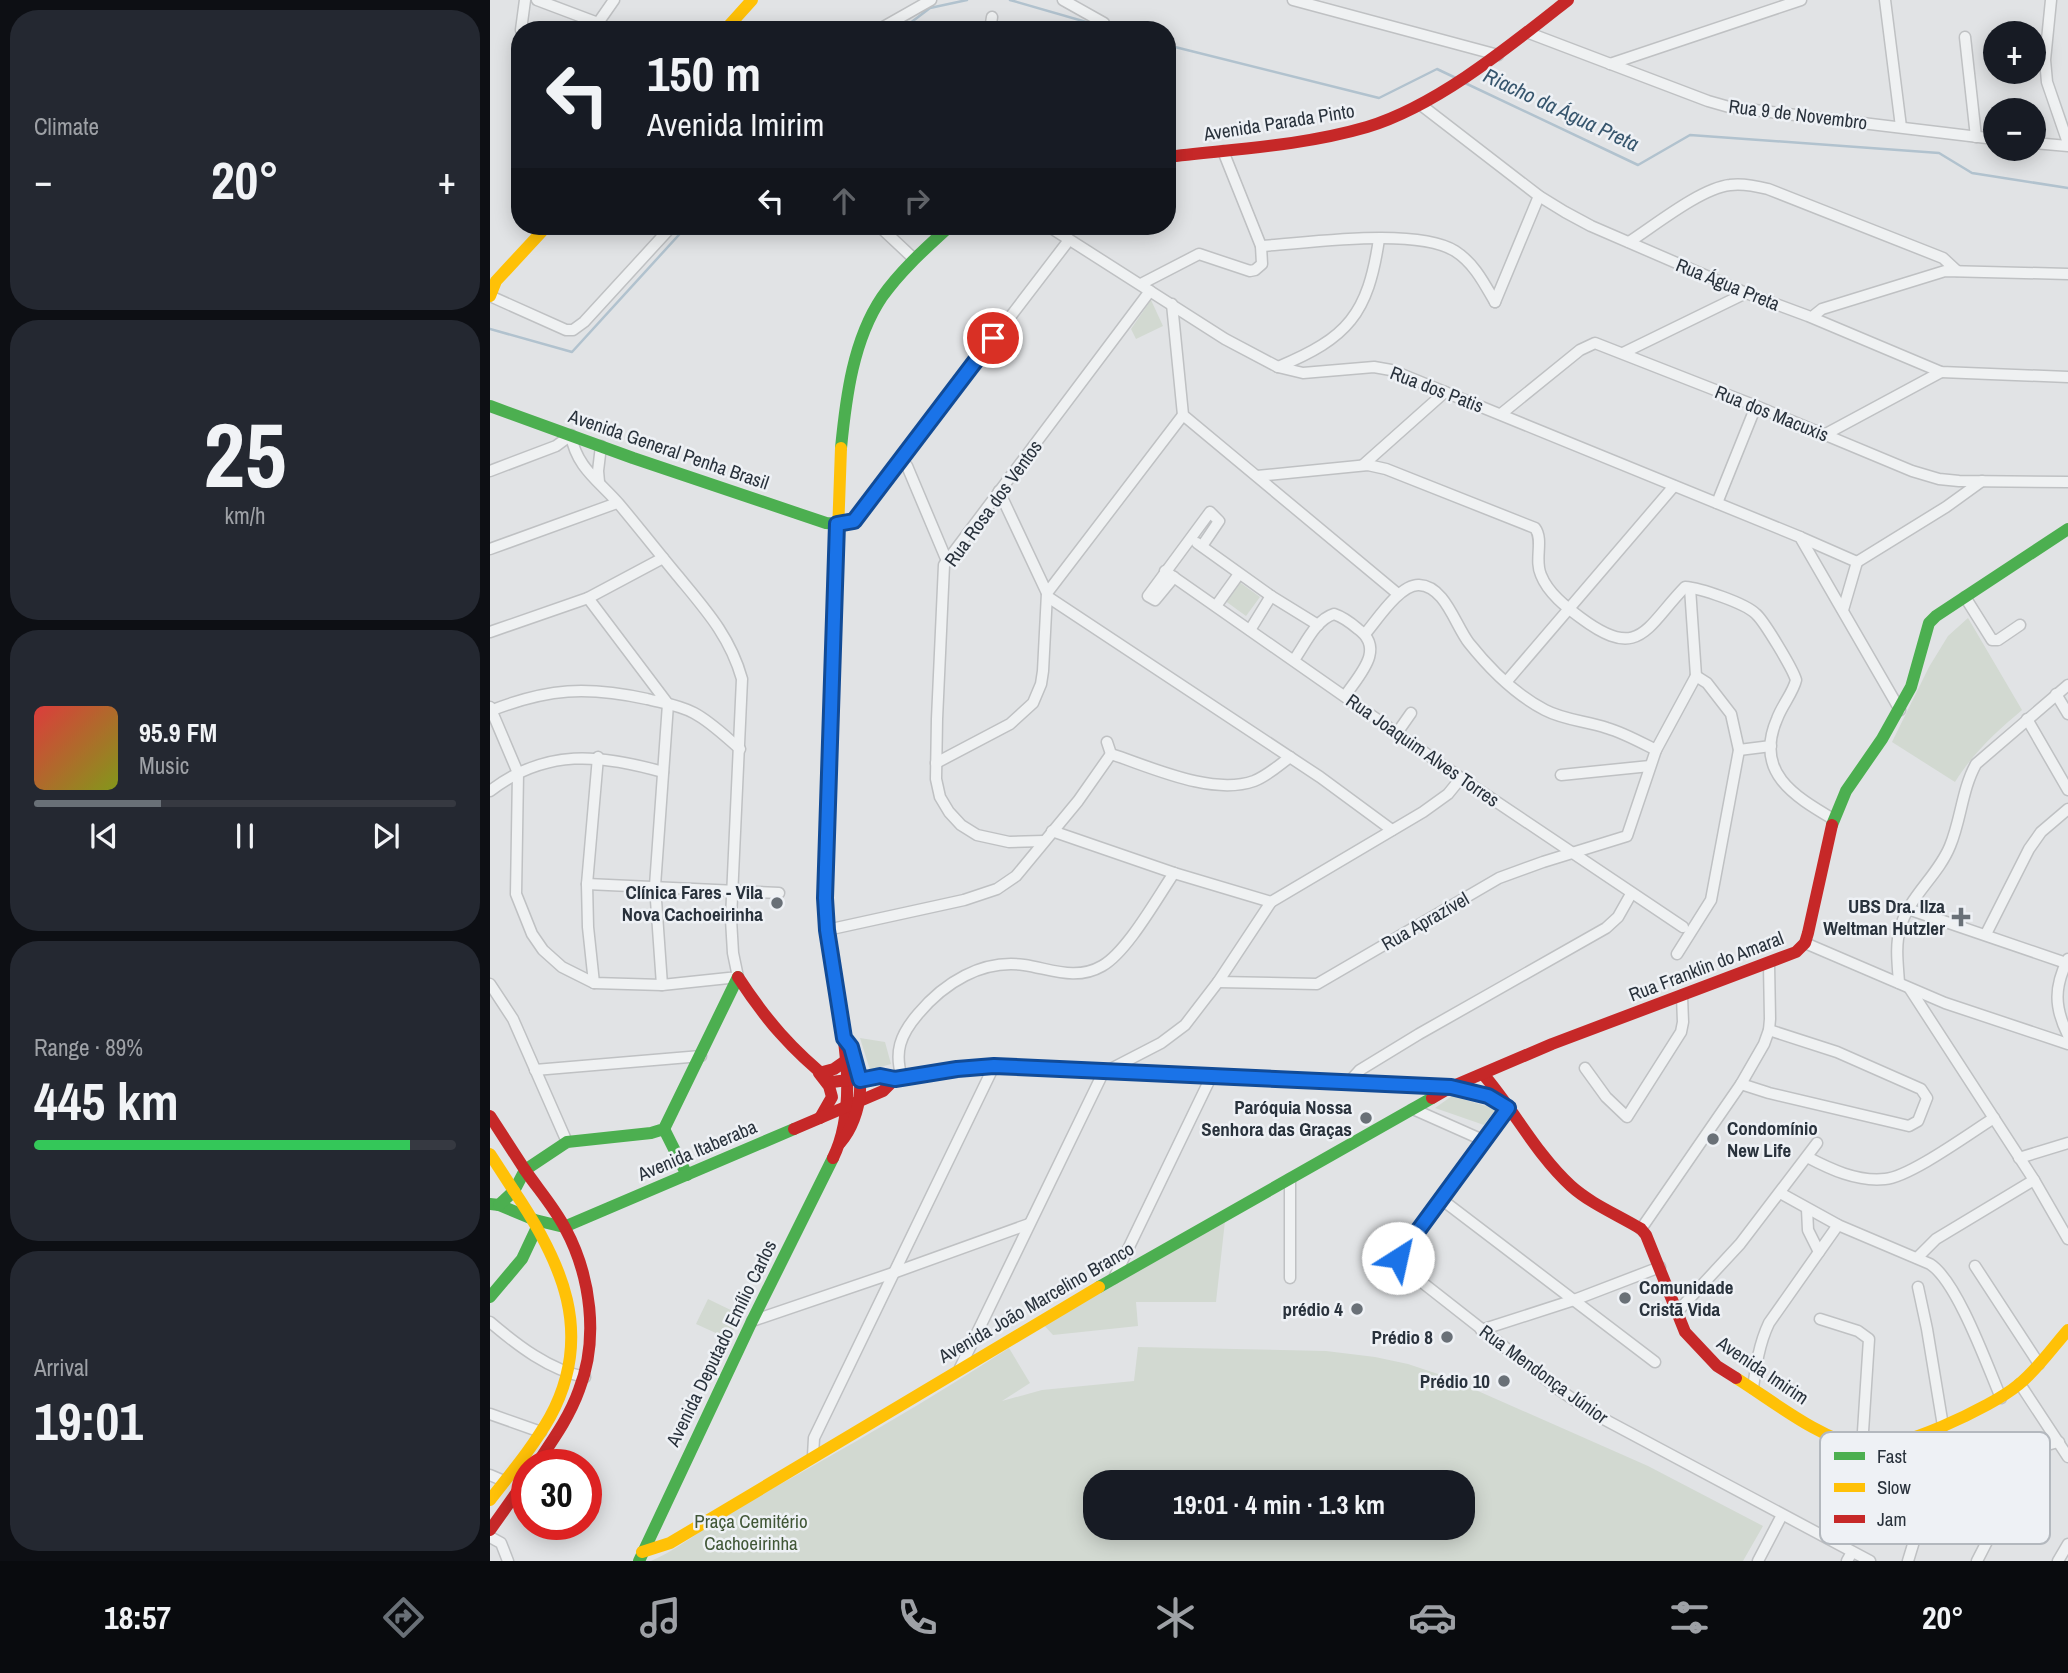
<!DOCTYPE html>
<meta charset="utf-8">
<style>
:root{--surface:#171b24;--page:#242831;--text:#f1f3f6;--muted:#9ea1a6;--line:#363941;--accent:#697077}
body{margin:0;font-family:"Archivo Narrow",sans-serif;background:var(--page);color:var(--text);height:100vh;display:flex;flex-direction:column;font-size:26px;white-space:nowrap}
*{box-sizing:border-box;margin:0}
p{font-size:23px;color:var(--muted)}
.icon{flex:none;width:38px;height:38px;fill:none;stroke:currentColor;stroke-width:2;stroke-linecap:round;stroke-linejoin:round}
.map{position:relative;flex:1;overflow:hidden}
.side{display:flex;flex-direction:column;gap:10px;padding:10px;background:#0d0f14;width:490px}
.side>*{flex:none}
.hud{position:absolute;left:21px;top:21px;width:665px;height:214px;border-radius:28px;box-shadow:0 4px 18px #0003;background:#171b24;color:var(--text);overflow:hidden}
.controls{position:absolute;left:1493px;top:21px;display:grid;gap:14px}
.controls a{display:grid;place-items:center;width:63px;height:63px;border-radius:50%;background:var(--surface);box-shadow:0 4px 18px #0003;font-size:35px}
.speed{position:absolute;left:21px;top:1449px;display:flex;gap:14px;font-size:35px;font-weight:700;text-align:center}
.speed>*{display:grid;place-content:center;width:91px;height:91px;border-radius:50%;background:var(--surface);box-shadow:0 4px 18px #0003;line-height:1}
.speed .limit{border:10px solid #d22;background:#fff;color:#111}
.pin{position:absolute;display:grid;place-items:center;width:60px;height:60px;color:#fff;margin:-30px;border:4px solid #fff;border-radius:50%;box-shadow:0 2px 7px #0007}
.me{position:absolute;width:77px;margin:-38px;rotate:35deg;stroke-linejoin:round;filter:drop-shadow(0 0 5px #0008)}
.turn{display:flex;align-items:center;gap:24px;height:147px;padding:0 21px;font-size:32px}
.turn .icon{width:91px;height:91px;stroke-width:2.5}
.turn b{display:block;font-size:49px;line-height:60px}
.lanes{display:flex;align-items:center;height:66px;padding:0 21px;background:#0003;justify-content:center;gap:35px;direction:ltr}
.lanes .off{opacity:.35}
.big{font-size:52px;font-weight:800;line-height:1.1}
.side .widget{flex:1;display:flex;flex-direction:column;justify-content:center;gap:10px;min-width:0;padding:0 24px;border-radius:28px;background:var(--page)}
.side .dial{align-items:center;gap:0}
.dial b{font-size:91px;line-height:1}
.song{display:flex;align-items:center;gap:21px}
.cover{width:84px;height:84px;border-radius:10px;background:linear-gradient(135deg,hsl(0 70% 55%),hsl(70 70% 35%))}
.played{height:7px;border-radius:4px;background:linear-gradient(90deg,var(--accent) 30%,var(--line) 30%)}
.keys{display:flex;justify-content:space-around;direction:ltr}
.heat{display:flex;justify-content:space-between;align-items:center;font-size:38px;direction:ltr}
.charge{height:10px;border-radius:5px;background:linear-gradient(90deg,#34c759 89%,var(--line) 0)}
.trip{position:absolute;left:593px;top:1470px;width:392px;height:70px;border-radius:28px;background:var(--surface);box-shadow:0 4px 18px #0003;font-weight:800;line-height:70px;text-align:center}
.menu{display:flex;height:112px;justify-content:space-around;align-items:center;background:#090b0e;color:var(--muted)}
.menu .icon{width:49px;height:49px}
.menu .active{color:var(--accent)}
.menu b{font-size:32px;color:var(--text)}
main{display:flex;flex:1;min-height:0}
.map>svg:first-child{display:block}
.green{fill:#d2d9d1;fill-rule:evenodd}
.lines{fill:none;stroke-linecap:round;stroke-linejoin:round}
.stream{stroke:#b1c2ce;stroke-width:2.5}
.street-casing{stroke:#bfc1c3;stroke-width:13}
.street{stroke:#eff1f2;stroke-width:10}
.fast{stroke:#4caf50;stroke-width:12}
.slow{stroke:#ffc107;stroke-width:12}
.jam{stroke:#c62828;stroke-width:12}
.route-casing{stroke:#114b97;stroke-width:18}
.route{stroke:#1a73e8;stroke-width:12}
.poi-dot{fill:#697077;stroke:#eef1f5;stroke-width:2.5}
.labels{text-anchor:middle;stroke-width:5;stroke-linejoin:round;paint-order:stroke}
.street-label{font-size:19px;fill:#29323c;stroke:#eef1f5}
.poi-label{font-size:19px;font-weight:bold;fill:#29323c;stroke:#eef1f5;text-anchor:end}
.park-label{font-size:19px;fill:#415737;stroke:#eef1f5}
.water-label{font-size:21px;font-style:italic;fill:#36556d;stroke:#eef1f5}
.key{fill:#eef1f5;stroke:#b3b8be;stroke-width:2}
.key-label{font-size:19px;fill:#29323c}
</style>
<main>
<section class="side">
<div class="widget"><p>Climate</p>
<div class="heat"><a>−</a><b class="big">20°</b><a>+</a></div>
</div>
<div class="widget dial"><b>25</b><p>km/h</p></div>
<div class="widget">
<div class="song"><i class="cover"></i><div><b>95.9 FM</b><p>Music</p></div></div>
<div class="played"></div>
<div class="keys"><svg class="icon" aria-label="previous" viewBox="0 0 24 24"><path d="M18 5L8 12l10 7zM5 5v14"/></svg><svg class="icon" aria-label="pause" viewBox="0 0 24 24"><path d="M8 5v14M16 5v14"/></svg><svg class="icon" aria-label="next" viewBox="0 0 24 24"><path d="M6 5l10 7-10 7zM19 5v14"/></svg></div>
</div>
<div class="widget"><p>Range · 89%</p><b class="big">445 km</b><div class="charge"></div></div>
<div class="widget"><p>Arrival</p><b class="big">19:01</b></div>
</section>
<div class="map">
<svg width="1578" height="1561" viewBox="0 0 1578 1561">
<rect width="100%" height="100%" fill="#e1e3e5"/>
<!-- green -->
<g class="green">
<polygon points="661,300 673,326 646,339 641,329"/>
<polygon points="748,581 770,597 756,616 734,600"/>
<path d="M1478 618 1532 710C1506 732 1483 753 1465 782L1402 742 1439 667 1458 636Z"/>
<polygon points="370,1038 395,1042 401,1064 380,1070"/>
<polygon points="962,1096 1006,1109 994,1125 945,1108"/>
<polygon points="735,1221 726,1302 646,1302 648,1326 563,1335 553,1324"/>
<polygon points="218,1299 251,1315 239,1339 206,1324"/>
<path d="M648 1347 836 1351 885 1357 918 1364 954 1376 1158 1466 1273 1526 1253 1561H161C192 1548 217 1524 247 1508 339 1458 431 1405 519 1348L540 1383 512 1401 552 1390 644 1381ZM606 1482H973V1528H606Z"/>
</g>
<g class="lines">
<!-- stream -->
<g class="stream">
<polyline points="520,0 624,30"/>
<polyline points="411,30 440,8 477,0"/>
<polyline points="677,45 889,98 947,69 966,78"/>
<polyline points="975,83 1148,165 1200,135 1449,153 1482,173 1578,188"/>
<polyline points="0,329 82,352 197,226"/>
</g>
<defs>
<g id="street">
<polyline points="47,0 108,23"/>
<polyline points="573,0 614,23"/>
<polyline points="803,0 1008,55"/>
<polyline points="1395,0 1411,127"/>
<polyline points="1561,0 1555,60 1557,82 1578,143"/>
<polyline points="31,30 35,0"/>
<polyline points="107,30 108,23 124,0"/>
<polyline points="388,30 441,0"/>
<polyline points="500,30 502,17"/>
<polyline points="1039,33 1218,101 1239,107 1505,139"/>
<polyline points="1475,37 1486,137"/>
<polyline points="30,42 30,79"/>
<polyline points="1120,64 1311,0"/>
<polyline points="931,105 1049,196 1075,212 1101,226 1256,293 1318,316 1451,372 1578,377"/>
<polyline points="1544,143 1578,146"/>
<polyline points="389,226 423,258"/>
<polyline points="558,226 735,339 788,367 813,373 884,367 901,370 1310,537 1410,710"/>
<path d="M1139 242C1164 226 1211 188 1240 185 1252 183 1266 186 1278 189L1453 258 1467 271"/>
<path d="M771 246C818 243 926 227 965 251 984 263 994 283 1005 302"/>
<polyline points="651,284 709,254 760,271 765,270 772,264 771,246 733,151"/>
<polyline points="0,296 76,330 83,330 94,322 182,226"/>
<polyline points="1005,302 1049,196"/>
<polyline points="682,304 693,415 908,594"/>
<polyline points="1322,317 1332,309 1455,271 1578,274"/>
<polyline points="1133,353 1256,293"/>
<path d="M788 367C858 338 878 314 889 239"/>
<polyline points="1011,414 1090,350 1105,343 1266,406 1422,471 1449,479 1469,481 1578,482"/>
<polyline points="1334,435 1451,372"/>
<polyline points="412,461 417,466 457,561"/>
<polyline points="873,465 955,392"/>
<path d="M0 471 66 446 81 435C86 467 109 481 129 504 149 528 168 552 187 575 215 609 240 636 252 679L241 919 243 953 248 977 172 985 104 983 72 967 53 950 42 934 26 894 28 773 0 707"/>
<path d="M767 476 878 465 896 469 1045 528C1054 540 1044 560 1051 575 1058 593 1076 607 1091 618 1150 662 1156 627 1195 587 1210 588 1255 603 1266 614 1274 621 1303 669 1306 680 1303 693 1292 705 1287 719 1264 772 1304 796 1343 819"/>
<polyline points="109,482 108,471 111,446"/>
<polyline points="509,491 557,593"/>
<polyline points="1227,503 1266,406"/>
<polyline points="347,524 356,524 364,521 579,240"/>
<polyline points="1310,537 1367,562"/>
<polyline points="707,543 781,596 828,625"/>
<polyline points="0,549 127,503"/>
<polyline points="1367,562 1456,507 1492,481"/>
<polyline points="675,571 971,778 1193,927"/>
<polyline points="684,577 665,600 658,596 720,512 729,521 712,546"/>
<polyline points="1200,588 1206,676"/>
<polyline points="558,597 830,777 902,830"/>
<polyline points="1475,597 1502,640 1508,640 1530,625"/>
<polyline points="98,598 178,704 165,886 172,985"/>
<polyline points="726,606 749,574"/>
<polyline points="1353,610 1367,562"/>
<polyline points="760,630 781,596"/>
<polyline points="0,632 98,598 173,558"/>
<path d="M875 634C887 620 910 584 929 585 955 586 965 625 979 643 999 668 1026 695 1055 710 1074 720 1096 721 1117 728 1134 733 1150 742 1166 750"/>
<path d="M804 660C815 645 825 620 844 614 853 617 861 623 868 629 896 649 869 675 855 696"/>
<polyline points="1017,681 1184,486"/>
<polyline points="1566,694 1578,714"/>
<path d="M0 711C58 688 97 686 157 699 173 703 189 705 204 713 221 722 236 737 250 749"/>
<polyline points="1537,719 1578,790"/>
<polyline points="907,733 921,713"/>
<path d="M617 742 621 754C661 767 722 796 764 781 777 776 788 766 800 757"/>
<polyline points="1249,750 1281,746"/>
<polyline points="446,763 520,724 543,703 551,684 553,671 557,593 693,415"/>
<polyline points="1071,775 1160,766"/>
<path d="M0 791C56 748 110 754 173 772"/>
<polyline points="562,831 684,873 781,902"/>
<polyline points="554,841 519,842 487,835 471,825 459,812 450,797 446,779 447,719 454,565 660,291"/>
<polyline points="97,884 289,893"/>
<polyline points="1418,909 1576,963"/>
<polyline points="337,930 474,900 507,889 526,876 588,801 621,754"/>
<polyline points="1496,934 1539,849 1551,832 1578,809"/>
<polyline points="1315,943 1455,1003 1578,1044"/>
<polyline points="1187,954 1221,900 1249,750 1241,714 1217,683 1206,676"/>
<path d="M1578 959C1564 987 1564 1007 1578 1035"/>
<polyline points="728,982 827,984 1009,878 1053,862 1137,836 1166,750 1206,676"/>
<polyline points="104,983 98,927 97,884 108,757"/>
<path d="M1409 983C1408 966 1405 946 1410 929 1418 897 1448 876 1460 846 1471 820 1472 789 1486 764L1578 685"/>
<polyline points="0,984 23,1019 77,1142"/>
<polyline points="1420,989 1544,1180 1578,1239"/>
<polyline points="1095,1068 1116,1097 1137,1117 1191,1032 1193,1022 1192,996"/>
<polyline points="45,1070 211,1056"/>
<path d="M412 1078C404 1052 410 1035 428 1014 454 983 492 959 534 965 561 969 586 981 612 966 637 952 667 898 684 873"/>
<polyline points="859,1082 870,1070 929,1034 1116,928 1128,917 1141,894"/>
<polyline points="1251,1084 1279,1093 1419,1126 1428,1121 1437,1098 1431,1089 1347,1052 1279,1030"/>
<polyline points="1019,1108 908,1254 910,1265 1068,1389 1108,1416 1380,1561"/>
<polyline points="923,1109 995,1141"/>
<path d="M1317 1157C1340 1169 1367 1182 1395 1179 1420 1177 1480 1133 1504 1118"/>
<polyline points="1529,1158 1578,1143"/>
<polyline points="800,1179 800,1278"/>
<path d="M1290 1193 1348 1225 1440 1264C1467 1281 1497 1365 1511 1398"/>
<polyline points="951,1199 1165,1362"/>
<polyline points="1317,1209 1318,1230 1329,1252"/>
<polyline points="1151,1229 1251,1084 1274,1044 1279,1030 1280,1019 1279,964"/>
<polyline points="1427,1258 1446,1239 1544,1180"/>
<polyline points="1485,1266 1549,1364"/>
<polyline points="624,1278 721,1077"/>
<polyline points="1428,1287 1437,1329 1453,1426"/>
<polyline points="1187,1312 1250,1244 1327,1143"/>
<polyline points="1330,1319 1368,1331 1379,1339 1372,1447"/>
<polyline points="262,1321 403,1273 539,1224"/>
<path d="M0 1322C27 1345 59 1370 95 1377"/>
<polyline points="991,1330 1084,1300 1170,1267"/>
<polyline points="470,1368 613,1073 671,1043 695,1025 728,982 781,902 933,812 958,794 971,778"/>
<polyline points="1530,1384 1578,1457"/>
<path d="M1263 1388C1266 1366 1269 1344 1279 1323L1348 1225"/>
<polyline points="0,1414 51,1432"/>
<path d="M1420 1439C1459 1477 1522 1453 1569 1442"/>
<polyline points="323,1456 324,1438 504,1066"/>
<polyline points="0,1475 14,1481"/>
<polyline points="0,1537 11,1543 18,1561"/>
<polyline points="1268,1561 1292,1515"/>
<polyline points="1357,1561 1362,1552"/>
<polyline points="1418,1561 1443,1479 1453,1471 1476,1461"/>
<polyline points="1487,1561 1545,1448"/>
<polyline points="1568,1561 1578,1544"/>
</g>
</defs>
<!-- street casing -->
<use href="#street" class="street-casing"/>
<!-- street -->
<use href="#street" class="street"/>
<!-- fast -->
<g class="fast">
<polyline points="0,406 143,458 336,523 347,524"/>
<path d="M351 448C356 397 363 340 392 297 411 270 436 248 460 226"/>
<polyline points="1342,825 1356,791 1392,739 1421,687 1439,623 1446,616 1578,529"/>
<polyline points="174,1129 197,1175"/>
<polyline points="0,1204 9,1205 45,1220 74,1227 304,1129"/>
<polyline points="9,1205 24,1191 35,1170 77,1142 161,1133 174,1129 248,977"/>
<polyline points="609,1287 942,1098"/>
<polyline points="0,1297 32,1259 48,1225"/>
<polyline points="149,1561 262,1321 343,1158"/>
</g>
<!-- slow -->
<g class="slow">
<polyline points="235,30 262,0"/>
<polyline points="0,296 6,281 57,226"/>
<polyline points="338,816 351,448"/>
<polyline points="782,1079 961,1087 998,1096 1019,1108"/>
<polyline points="0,1154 24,1191"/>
<path d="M1246 1378C1283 1401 1328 1438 1372 1447 1404 1453 1502 1407 1528 1385 1547 1370 1562 1348 1578 1330"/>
<path d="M0 1500C21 1473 43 1447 60 1417 105 1334 72 1262 24 1191"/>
<polyline points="152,1552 180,1543 609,1287"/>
</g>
<!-- jam -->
<g class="jam">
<path d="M677 157C743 149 812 146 877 127 947 106 1021 45 1078 0"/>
<path d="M338 816C337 853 333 892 337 929 344 998 375 1093 343 1158"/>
<path d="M248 977C276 1020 302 1050 342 1082L390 1076 405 1079 504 1066 782 1079"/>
<path d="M993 1074C1024 1110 1046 1154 1081 1186 1101 1204 1128 1215 1151 1229L1156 1235 1195 1332 1227 1366 1246 1378"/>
<polyline points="942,1098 961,1087 1062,1044 1306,952 1315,943 1318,933 1342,825"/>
<polyline points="0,1116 35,1170"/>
<polyline points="330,1118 342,1097 339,1086 329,1073 344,1069 354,1062"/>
<polyline points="304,1129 393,1091 405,1079"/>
<path d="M350 1143C373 1117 379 1065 354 1038"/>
<path d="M35 1170C48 1189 64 1207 75 1228 101 1276 109 1339 89 1390 79 1418 62 1441 46 1465"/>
<polyline points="0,1530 37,1478"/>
</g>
</g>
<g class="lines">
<defs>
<polyline id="route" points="503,338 364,521 347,524 335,898 337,930 354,1038 361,1047 370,1080 390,1076 405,1079 467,1069 504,1066 961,1087 998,1096 1018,1108 908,1258"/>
</defs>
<!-- route casing -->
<use href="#route" class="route-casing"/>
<!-- route -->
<use href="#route" class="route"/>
</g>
<!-- markers -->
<g class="poi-dot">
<circle cx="287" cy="903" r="7"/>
<path d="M1467.5 906.5h7v7h7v7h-7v7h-7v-7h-7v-7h7z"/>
<circle cx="876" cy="1118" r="7"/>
<circle cx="1223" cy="1139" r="7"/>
<circle cx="1135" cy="1298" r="7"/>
<circle cx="867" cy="1309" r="7"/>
<circle cx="957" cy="1337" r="7"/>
<circle cx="1014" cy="1381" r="7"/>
</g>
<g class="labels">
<!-- street labels -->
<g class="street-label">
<text transform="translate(1308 114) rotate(7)" y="7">Rua 9 de Novembro</text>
<text transform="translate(789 122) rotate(-9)" y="7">Avenida Parada Pinto</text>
<text transform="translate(1238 284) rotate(22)" y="7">Rua Água Preta</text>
<text transform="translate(947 389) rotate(21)" y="7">Rua dos Patis</text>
<text transform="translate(1282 413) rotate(22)" y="7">Rua dos Macuxis</text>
<text transform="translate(179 449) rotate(19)" y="7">Avenida General Penha Brasil</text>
<text transform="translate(503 503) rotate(-54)" y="7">Rua Rosa dos Ventos</text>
<text transform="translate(933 750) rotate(35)" y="7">Rua Joaquim Alves Torres</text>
<text transform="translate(935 921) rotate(-30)" y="7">Rua Aprazível</text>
<text transform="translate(1216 966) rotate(-21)" y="7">Rua Franklin do Amaral</text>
<text transform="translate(207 1150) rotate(-23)" y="7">Avenida Itaberaba</text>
<text transform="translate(546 1302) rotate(-30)" y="7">Avenida João Marcelino Branco</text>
<text transform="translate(231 1343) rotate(-64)" y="7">Avenida Deputado Emílio Carlos</text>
<text transform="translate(1273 1370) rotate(34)" y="7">Avenida Imirim</text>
<text transform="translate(1054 1374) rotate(36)" y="7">Rua Mendonça Júnior</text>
</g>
<!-- poi labels -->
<g class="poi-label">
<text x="273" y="899">Clínica Fares - Vila<tspan x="273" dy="22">Nova Cachoeirinha</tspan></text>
<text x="1455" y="913">UBS Dra. Ilza<tspan x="1455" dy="22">Weltman Hutzler</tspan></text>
<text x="862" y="1114">Paróquia Nossa<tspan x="862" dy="22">Senhora das Graças</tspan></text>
<text x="1237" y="1135" text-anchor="start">Condomínio<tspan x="1237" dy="22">New Life</tspan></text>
<text x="1149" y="1294" text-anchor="start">Comunidade<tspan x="1149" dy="22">Cristã Vida</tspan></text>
<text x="853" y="1316">prédio 4</text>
<text x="943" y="1344">Prédio 8</text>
<text x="1000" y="1388">Prédio 10</text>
</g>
<!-- park labels -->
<g class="park-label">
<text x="261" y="1528">Praça Cemitério<tspan x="261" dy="22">Cachoeirinha</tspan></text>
</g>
<!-- water labels -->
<g class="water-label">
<text transform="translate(1071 110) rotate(25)" y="7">Riacho da Água Preta</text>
</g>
</g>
<!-- legend -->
<rect x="1330" y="1432" width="230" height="112" rx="10" class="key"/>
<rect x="1344" y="1452" width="31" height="8" fill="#4caf50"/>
<rect x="1344" y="1483" width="31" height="9" fill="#ffc107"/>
<rect x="1344" y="1515" width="31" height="8" fill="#c62828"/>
<g class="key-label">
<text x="1387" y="1463">Fast</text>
<text x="1387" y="1494">Slow</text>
<text x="1387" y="1526">Jam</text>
</g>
</svg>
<div class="controls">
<a>+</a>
<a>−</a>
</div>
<div class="speed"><div class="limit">30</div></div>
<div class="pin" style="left:503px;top:338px;background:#d93025"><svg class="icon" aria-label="arrive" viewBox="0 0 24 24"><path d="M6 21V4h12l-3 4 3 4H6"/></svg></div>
<svg class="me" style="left:908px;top:1258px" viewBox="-20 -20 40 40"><circle r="19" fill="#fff"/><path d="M0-13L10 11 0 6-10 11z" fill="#1a73e8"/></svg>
<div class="trip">19:01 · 4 min · 1.3 km</div>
<div class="hud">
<div class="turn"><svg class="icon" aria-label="left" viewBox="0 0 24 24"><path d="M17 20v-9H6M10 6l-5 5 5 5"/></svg><div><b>150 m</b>Avenida Imirim</div></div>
<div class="lanes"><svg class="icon" aria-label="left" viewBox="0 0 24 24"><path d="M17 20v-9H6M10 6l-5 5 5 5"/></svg><svg class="icon off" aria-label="ahead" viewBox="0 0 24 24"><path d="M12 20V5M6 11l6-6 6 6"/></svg><svg class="icon off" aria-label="right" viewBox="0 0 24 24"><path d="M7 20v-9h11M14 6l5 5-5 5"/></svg></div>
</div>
</div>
</main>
<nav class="menu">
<b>18:57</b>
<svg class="icon active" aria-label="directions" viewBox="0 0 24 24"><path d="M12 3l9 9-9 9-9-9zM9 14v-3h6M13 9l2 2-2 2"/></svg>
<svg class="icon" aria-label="music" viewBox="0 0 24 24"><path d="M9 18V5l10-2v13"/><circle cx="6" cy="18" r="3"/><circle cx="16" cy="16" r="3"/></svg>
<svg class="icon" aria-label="phone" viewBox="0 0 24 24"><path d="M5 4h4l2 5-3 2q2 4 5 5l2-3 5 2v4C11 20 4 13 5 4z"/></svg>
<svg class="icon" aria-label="climate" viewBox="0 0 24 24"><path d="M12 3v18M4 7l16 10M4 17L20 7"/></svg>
<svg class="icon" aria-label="car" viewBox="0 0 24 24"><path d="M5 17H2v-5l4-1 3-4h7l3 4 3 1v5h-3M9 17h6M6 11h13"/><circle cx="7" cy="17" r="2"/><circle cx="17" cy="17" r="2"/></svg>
<svg class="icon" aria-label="filters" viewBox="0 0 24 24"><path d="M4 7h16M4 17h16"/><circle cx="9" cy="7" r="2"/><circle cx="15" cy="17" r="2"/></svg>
<b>20°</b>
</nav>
